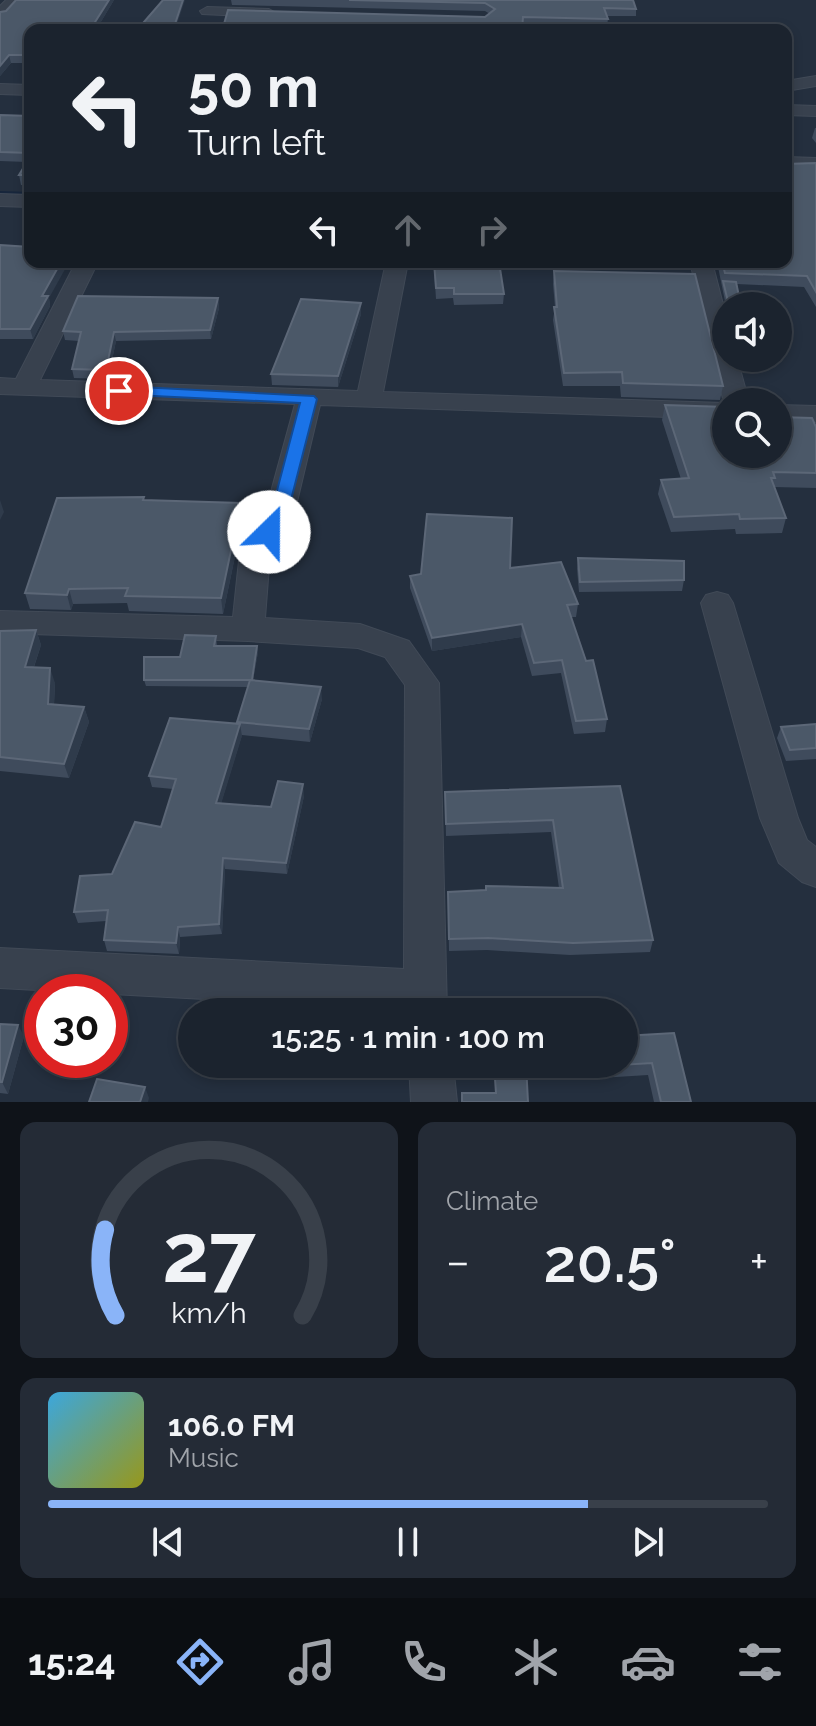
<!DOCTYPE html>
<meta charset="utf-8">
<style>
:root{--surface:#1b232e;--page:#242b36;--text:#f1f3f6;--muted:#a0a4aa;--line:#39404a;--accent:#8ab4f8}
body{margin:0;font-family:Raleway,sans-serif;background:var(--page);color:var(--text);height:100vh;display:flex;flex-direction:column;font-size:30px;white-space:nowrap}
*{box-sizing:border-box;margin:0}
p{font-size:26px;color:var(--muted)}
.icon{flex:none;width:44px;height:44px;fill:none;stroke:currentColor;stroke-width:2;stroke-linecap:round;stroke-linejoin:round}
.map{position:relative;height:1102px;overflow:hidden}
.details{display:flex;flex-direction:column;gap:20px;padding:20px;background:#0f1319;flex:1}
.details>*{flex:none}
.top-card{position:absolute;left:24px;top:24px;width:768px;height:244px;border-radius:16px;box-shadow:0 4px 12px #0003,0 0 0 2px var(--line);background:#1b232e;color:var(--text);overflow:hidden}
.controls{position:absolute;left:712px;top:292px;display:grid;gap:16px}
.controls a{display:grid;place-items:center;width:80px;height:80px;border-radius:50%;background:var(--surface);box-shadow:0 4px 12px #0003,0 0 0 2px var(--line);font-size:40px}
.speed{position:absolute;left:24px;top:974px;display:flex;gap:16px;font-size:40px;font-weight:700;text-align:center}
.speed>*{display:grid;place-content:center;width:104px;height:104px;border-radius:50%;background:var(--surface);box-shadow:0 4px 12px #0003,0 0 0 2px var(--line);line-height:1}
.speed .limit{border:12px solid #d22;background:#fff;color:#111}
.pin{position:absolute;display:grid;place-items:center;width:68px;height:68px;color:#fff;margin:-34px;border:4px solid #fff;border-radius:50%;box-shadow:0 2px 8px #0007}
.me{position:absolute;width:88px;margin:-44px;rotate:23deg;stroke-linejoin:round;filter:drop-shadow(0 0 6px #0008)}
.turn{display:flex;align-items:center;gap:28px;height:168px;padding:0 32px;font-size:36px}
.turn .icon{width:104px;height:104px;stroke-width:2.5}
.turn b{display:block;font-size:56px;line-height:68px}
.lanes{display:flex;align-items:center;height:76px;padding:0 32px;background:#0003;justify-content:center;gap:40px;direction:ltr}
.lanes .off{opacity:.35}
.big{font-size:60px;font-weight:600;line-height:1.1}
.details .widget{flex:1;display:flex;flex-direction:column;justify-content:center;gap:12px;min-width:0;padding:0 28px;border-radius:16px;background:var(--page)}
.details .dial{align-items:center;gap:0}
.dial svg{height:208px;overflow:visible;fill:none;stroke:var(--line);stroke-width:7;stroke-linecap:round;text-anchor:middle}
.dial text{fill:var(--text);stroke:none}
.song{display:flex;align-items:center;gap:24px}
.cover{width:96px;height:96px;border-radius:12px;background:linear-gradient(135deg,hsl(200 70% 55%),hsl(60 70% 35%))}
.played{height:8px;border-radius:4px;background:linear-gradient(90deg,var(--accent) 75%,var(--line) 75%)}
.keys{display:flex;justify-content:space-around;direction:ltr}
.heat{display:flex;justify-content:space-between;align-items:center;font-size:44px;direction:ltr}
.details .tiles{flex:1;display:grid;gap:20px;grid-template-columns:1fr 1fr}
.widget:last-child{grid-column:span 2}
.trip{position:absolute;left:178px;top:998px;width:460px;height:80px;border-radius:40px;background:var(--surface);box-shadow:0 4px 12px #0003,0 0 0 2px var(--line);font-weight:600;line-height:80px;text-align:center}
.menu{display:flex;height:128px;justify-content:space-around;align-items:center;background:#0b0e12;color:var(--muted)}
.menu .icon{width:56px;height:56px}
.menu .active{color:var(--accent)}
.menu b{font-size:36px;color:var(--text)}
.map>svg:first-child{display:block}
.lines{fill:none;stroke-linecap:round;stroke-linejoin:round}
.stream{stroke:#17263c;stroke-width:6}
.minor-casing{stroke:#414a57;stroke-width:2}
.minor{fill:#38414e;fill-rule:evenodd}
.wall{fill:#3f4b5c}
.shaded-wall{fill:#2f3b4b}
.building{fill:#4b5868;stroke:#5c6777;stroke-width:2}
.route{fill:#1a73e8;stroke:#114b97;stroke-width:2}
</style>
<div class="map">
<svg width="816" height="1102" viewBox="0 0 816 1102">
<rect width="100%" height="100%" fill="#242f3e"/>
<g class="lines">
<!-- stream -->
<polyline class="stream" points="0,194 30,195"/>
<defs>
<g id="minor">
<polygon points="6,0 21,0 5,17 0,18 0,6"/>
<polygon points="207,7 269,9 276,13 269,17 202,14 200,11"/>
<polygon points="816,76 816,86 786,91 786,81"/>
<polygon points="0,84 30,85 30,95 0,94"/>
<polygon points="786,105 816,106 816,116 786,115"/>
<polygon points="786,157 816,158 816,170 786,169"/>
<polygon points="0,194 30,195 30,207 0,206"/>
<polygon points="76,262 98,262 40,380 358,391 386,262 408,262 383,392 724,403 690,262 712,262 726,316 726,358 737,358 749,402 726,402 726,419 320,405 292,523 270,553 265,618 360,624 409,641 439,683 447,1012 0,988 0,948 404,969 405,685 385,657 358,648 248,641 0,633 0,611 233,617 240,551 263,521 295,404 0,394 0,378 16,379"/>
<polygon points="778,405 816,406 816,422 778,421"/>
<polygon points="717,592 728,595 733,603 798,818 807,840 816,847 816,887 802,882 779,863 760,818 701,603 706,595"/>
<polygon points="409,1064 453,1064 457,1102 411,1102"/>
</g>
</defs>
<!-- minor casing -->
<use href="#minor" class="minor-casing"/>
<!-- minor -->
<use href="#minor" class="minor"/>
</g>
<!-- wall -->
<g class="wall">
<polygon points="16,0 114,0 96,30 30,30 30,63 11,63 0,76 6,11"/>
<polygon points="231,0 633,0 636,9 636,16 607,16 608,19 607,26 523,25 522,30 224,30 224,24 485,17 490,14 485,11 232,5"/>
<polygon points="0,115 30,116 30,185 21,185 19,175 27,162 0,161"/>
<polygon points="815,128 816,128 816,143 812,138"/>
<polygon points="816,163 816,307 804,287 737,284 741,306 726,306 717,262 786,262"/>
<polygon points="0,245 49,298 50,306 33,339 0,339"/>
<polygon points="419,262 499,262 504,294 503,304 454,305 453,298 436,299 434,268 419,267"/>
<polygon points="554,271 723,386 720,400 621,397 620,386 563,386 553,320 555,307 553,284"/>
<polygon points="218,298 219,308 211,339 116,341 108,379 74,378 72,369 79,341 65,340 63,331"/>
<polygon points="361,314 338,387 272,385 271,374"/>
<polygon points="665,405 726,454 816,427 816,488 774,487 786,518 782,533 736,534 735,529 671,532 658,494 661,480 681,479 662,420"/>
<polygon points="145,500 243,518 223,614 129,611 127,603 73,604 71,610 30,609 25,593"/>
<polygon points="578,558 684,580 682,591 579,592 577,569"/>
<polygon points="410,576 578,604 576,617 571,617 607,719 605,732 574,734 561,673 532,676 521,637 432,651 410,588"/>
<polygon points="36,630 41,645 34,667 55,683 54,705 84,707 89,722 69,778 0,771 0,631"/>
<polygon points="216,636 217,646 257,646 258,652 253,680 322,699 310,742 242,735 221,803 271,807 304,796 287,874 225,869 222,934 180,937 179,954 107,951 104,940 106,921 78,923 74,912 161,827 173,789 152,787 149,776 237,724 248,687 146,686 144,680"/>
<polygon points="816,724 816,759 786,761 777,738 781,727"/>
<polygon points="620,786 653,940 650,952 570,955 487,950 449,951 448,892 559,888 551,832 446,836 445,792"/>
<polygon points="0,1024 24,1036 8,1094 0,1093"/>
<polygon points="674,1033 691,1102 654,1102 648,1075 600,1078 598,1064 624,1064"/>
</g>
<!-- shaded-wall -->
<g class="shaded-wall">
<polygon points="109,0 114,0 96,30 90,30"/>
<polygon points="183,0 185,0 175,30 173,30"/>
<polygon points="9,55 11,63 0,76 0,66"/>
<polygon points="61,262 69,262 49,298 50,306 33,339 30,329 42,296"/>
<polygon points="218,298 219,308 211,339 210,330"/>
<polygon points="361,303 361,314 338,387 338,376"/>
<polygon points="114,332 116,341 108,379 106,370"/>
<polygon points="0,500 4,512 0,520"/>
<polygon points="241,503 243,518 223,614 221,598"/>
<polygon points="69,589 73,604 71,610 67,595"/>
<polygon points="522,624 521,637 432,651 432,638"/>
<polygon points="36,630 41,645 29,681 25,667"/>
<polygon points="257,646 258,652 252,687 252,680"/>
<polygon points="50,668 55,683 53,719 48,704"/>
<polygon points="321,687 322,699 310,742 309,729"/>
<polygon points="84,707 89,722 69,778 64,764"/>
<polygon points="240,724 242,736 218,814 216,803"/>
<polygon points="303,784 304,796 287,874 286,863"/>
<polygon points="223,858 225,869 222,934 219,924"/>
<polygon points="178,927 180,937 179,954 176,943"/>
<polygon points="18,1025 24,1036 8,1094 2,1082"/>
<polygon points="145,1087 149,1098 148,1102 140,1102"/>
</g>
<!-- building -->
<g class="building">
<polygon points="16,0 109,0 90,30 30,30 30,55 9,55 0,66 0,12 6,11"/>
<polygon points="163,0 183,0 173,30 137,30"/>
<polygon points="349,0 633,0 636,9 604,8 608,19 523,17 522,30 242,30 245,24 224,24 228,10 485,17 495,9 485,3"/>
<polygon points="0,115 30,116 30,153 0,152"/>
<polygon points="30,157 30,175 19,175"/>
<polygon points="816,163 816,292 807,276 725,273 722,262 786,262 786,164"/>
<polygon points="0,245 30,247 30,262 61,262 42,296 48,296 30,329 0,329"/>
<polygon points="434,262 499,262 504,294 454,294 454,288 436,288"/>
<polygon points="554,271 695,274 723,386 623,383 622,372 564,373 554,307 557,307"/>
<polygon points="723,281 736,282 741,306 729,306"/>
<polygon points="78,296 218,298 210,330 114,332 106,370 72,369 81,332 63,331"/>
<polygon points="301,299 361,303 338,376 271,374"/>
<polygon points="665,405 726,407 726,454 778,454 778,417 812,418 816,427 816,473 773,472 775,478 771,478 786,518 740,519 739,514 674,517 661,480 689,478"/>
<polygon points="144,497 143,500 241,503 221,598 125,596 128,588 69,589 67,595 25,593 57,498"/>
<polygon points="427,514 512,518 510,568 561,562 578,604 567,605 586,661 593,660 607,719 576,721 562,660 534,663 522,624 432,638 410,576 421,574"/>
<polygon points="578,558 684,561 684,580 580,582"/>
<polygon points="36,630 25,667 50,668 48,704 84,707 64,764 0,757 0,631"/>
<polygon points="185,635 216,636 214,646 257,646 252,680 144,680 144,657 180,657"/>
<polygon points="250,680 321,687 309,729 237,722"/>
<polygon points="170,718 240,724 216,803 271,807 278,781 303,784 286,863 223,858 219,924 178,927 176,943 104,940 108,910 74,912 80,876 112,874 135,822 161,827 176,779 149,776"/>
<polygon points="816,724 816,748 790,750 781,727"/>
<polygon points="620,786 653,940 573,943 488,938 449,939 448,892 486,890 486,886 563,888 553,820 446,824 445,792"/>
<polygon points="0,1024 18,1025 2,1082 0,1082"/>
<polygon points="674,1033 691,1102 661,1102 652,1063 603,1066 603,1064 624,1064 624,1036"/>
<polygon points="494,1064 526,1064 528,1102 462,1102 462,1093 496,1093"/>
<polygon points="97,1079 145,1087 140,1102 89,1102"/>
</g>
<!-- route -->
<polygon class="route" points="119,386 314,396 317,399 284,527 269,538 260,532 269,521 300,403 113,394 111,391"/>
</svg>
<div class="controls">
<a><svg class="icon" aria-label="sound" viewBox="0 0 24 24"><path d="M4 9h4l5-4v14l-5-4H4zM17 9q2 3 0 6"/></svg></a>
<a><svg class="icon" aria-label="search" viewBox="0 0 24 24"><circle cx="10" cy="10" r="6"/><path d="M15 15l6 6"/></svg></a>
</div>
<div class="speed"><div class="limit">30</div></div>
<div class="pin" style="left:119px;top:391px;background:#d93025"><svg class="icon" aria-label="arrive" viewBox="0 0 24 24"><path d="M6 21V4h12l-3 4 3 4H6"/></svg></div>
<svg class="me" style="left:269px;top:532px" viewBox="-20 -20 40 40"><circle r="19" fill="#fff"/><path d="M0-13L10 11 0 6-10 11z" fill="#1a73e8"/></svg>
<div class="trip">15:25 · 1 min · 100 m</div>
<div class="top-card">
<div class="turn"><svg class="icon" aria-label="left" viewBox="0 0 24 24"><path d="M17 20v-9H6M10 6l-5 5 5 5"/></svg><div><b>50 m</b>Turn left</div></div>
<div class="lanes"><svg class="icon" aria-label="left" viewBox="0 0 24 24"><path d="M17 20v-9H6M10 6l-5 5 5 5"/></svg><svg class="icon off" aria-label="ahead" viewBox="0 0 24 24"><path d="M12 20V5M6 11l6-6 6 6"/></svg><svg class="icon off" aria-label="right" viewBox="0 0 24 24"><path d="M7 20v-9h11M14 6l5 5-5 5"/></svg></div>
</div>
</div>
<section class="details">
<div class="tiles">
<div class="widget dial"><svg viewBox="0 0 100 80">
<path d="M14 69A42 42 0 1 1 86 69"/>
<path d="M14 69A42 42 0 0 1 10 36" stroke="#8ab4f8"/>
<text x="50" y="56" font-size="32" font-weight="700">27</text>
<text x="50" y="72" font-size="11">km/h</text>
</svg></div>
<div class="widget"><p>Climate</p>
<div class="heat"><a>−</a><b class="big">20.5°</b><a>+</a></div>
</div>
<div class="widget">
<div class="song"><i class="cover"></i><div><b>106.0 FM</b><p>Music</p></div></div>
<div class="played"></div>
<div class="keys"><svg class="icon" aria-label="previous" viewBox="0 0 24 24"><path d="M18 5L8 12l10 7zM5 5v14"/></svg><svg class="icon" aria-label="pause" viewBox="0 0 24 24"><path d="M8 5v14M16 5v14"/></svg><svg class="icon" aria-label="next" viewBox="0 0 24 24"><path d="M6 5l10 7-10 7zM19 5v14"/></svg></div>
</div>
</div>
</section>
<nav class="menu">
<b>15:24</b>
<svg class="icon active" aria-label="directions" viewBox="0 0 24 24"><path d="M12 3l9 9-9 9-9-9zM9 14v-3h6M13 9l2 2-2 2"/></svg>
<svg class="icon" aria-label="music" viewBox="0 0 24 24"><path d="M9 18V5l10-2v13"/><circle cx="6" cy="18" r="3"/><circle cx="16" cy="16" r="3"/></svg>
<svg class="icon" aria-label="phone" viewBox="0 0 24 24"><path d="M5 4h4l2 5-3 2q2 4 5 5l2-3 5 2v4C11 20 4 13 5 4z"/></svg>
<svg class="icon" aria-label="climate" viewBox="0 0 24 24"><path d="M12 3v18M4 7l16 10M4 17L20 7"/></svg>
<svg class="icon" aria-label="car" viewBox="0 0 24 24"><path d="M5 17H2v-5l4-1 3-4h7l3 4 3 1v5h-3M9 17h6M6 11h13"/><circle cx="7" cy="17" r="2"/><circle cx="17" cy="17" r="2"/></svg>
<svg class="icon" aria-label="filters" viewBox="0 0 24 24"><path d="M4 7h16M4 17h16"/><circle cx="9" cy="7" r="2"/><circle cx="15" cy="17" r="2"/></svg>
</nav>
